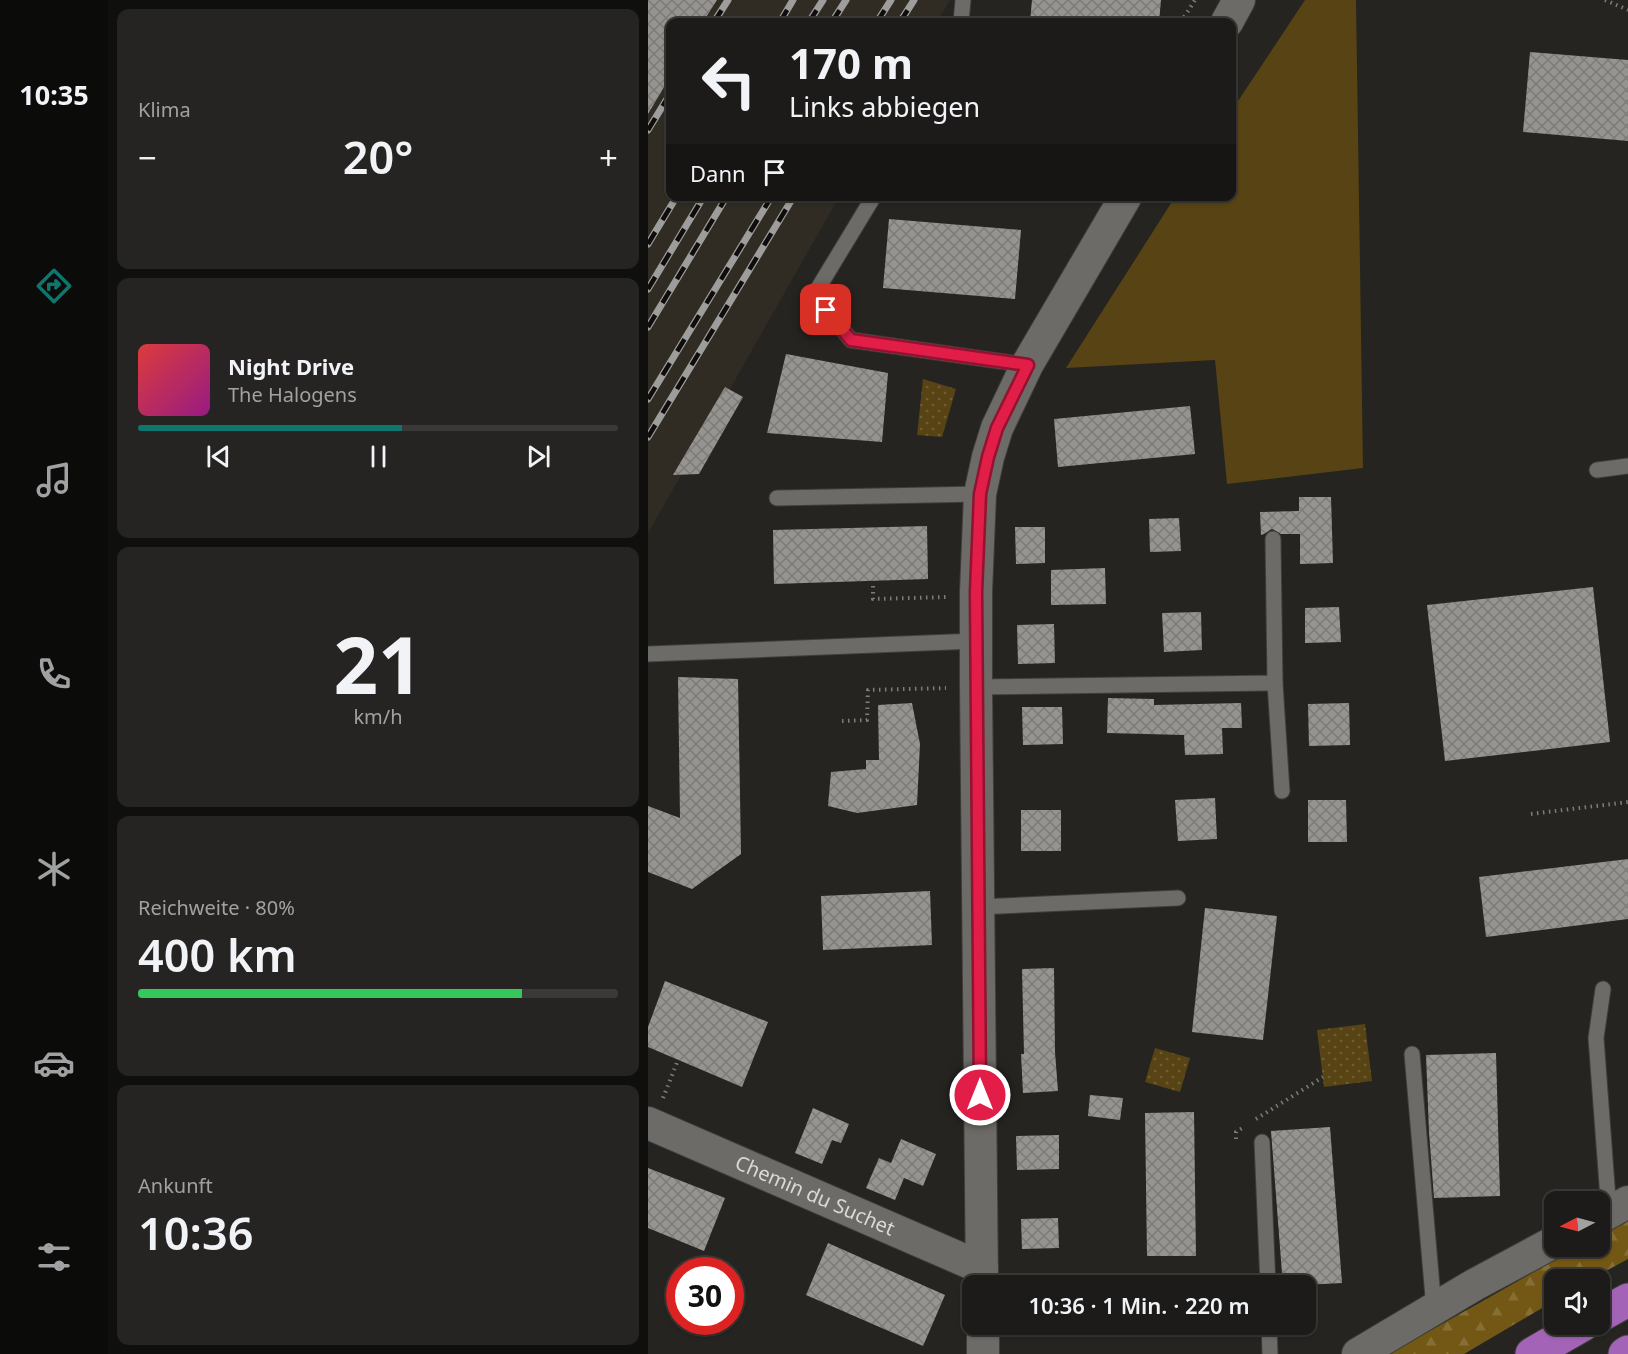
<!DOCTYPE html>
<html lang="de">
<meta charset="utf-8">
<style>
:root{--surface:#1c1b19;--page:#252422;--text:#f1f3f6;--muted:#a0a1a2;--line:#3a3938;--accent:#0f766e}
body{margin:0;font-family:"Noto Sans",sans-serif;background:var(--page);color:var(--text);height:100vh;display:flex;flex-direction:column;font-size:22px;white-space:nowrap}
*{box-sizing:border-box;margin:0}
p{font-size:20px;color:var(--muted)}
.icon{flex:none;width:33px;height:33px;fill:none;stroke:currentColor;stroke-width:2;stroke-linecap:round;stroke-linejoin:round}
.map{position:relative;flex:1;overflow:hidden}
.drawer{display:flex;flex-direction:column;gap:9px;padding:9px;background:#0f0f0e;width:540px}
.drawer>*{flex:none}
.hud{position:absolute;left:18px;top:18px;width:570px;height:183px;border-radius:12px;box-shadow:0 2px 4px #0004,0 0 0 2px var(--line);background:#1c1b19;color:var(--text);overflow:hidden}
.needle{width:39px;rotate:264deg}
.tools{position:absolute;left:896px;top:1191px;display:grid;gap:12px}
.tools a{display:grid;place-items:center;width:66px;height:66px;border-radius:12px;background:var(--surface);box-shadow:0 2px 4px #0004,0 0 0 2px var(--line);font-size:30px}
.speed{position:absolute;left:18px;top:1257px;display:flex;gap:12px;font-size:30px;font-weight:700;text-align:center}
.speed>*{display:grid;place-content:center;width:78px;height:78px;border-radius:50%;background:var(--surface);box-shadow:0 2px 4px #0004,0 0 0 2px var(--line);line-height:1}
.speed .limit{border:9px solid #d22;background:#fff;color:#111}
.pin{position:absolute;display:grid;place-items:center;width:51px;height:51px;color:#fff;margin:-26px;border-radius:12px;box-shadow:0 3px 9px #0006}
.me{position:absolute;width:66px;margin:-33px;rotate:0deg;stroke-linejoin:round;filter:drop-shadow(0 0 4px #0008)}
.turn{display:flex;align-items:center;gap:21px;height:126px;padding:0 24px;font-size:27px}
.turn .icon{width:78px;height:78px;stroke-width:2.5}
.turn b{display:block;font-size:42px;line-height:51px}
.then{display:flex;align-items:center;height:57px;padding:0 24px;background:#0003;gap:12px;font-size:22px}
.big{font-size:45px;font-weight:600;line-height:1.1}
.drawer .card{flex:1;display:flex;flex-direction:column;justify-content:center;gap:9px;min-width:0;padding:0 21px;border-radius:12px;background:var(--page)}
.drawer .dial{align-items:center;gap:0}
.dial b{font-size:78px;line-height:1}
.song{display:flex;align-items:center;gap:18px}
.cover{width:72px;height:72px;border-radius:9px;background:linear-gradient(135deg,hsl(0 70% 55%),hsl(310 70% 35%))}
.played{height:6px;border-radius:3px;background:linear-gradient(90deg,var(--accent) 55%,var(--line) 55%)}
.keys{display:flex;justify-content:space-around;direction:ltr}
.heat{display:flex;justify-content:space-between;align-items:center;font-size:33px;direction:ltr}
.charge{height:9px;border-radius:4px;background:linear-gradient(90deg,#34c759 80%,var(--line) 0)}
.trip{position:absolute;left:314px;top:1275px;width:354px;height:60px;border-radius:12px;background:var(--surface);box-shadow:0 2px 4px #0004,0 0 0 2px var(--line);font-weight:600;line-height:60px;text-align:center}
main{display:flex;flex:1;min-height:0}
.menu{display:flex;flex-direction:column;width:108px;justify-content:space-around;align-items:center;background:#0b0b0a;color:var(--muted)}
.menu .icon{width:42px;height:42px}
.menu .active{color:var(--accent)}
.menu b{font-size:27px;color:var(--text)}
.map>svg:first-child{display:block}
.built{fill:#302c23}
.green{fill:#574314}
.forest{fill:url(#forest-firs)}
.park{fill:url(#park-dots)}
.building{fill:url(#building-cross-hatch)}
.lines{fill:none;stroke-linecap:round;stroke-linejoin:round}
.lane-casing{stroke:#3f3e3c;stroke-width:17}
.street-casing{stroke:#3f3e3c;stroke-width:34}
.highway-casing{stroke:#3f3e3c;stroke-width:35}
.path{stroke:#7e7d7b;stroke-width:4;stroke-dasharray:1.5 4.5;stroke-linecap:butt}
.lane{stroke:#6c6b67;stroke-width:15}
.street{stroke:#6c6b67;stroke-width:32}
.highway{stroke:#a364b8;stroke-width:33}
.rail-casing{stroke:#9d9d9b;stroke-width:7}
.rail{stroke:#0e0d0c;stroke-width:4.5;stroke-dasharray:14;stroke-linecap:butt}
.route-casing{stroke:#92132f;stroke-width:15}
.route{stroke:#e11d48;stroke-width:10}
.labels{text-anchor:middle;stroke-width:6;stroke-linejoin:round;paint-order:stroke}
.street-label{font-size:20px;fill:#d9d9d7;stroke:#0e0d0c}
</style>
<main>
<nav class="menu">
<b>10:35</b>
<svg class="icon active" aria-label="directions" viewBox="0 0 24 24"><path d="M12 3l9 9-9 9-9-9zM9 14v-3h6M13 9l2 2-2 2"/></svg>
<svg class="icon" aria-label="music" viewBox="0 0 24 24"><path d="M9 18V5l10-2v13"/><circle cx="6" cy="18" r="3"/><circle cx="16" cy="16" r="3"/></svg>
<svg class="icon" aria-label="phone" viewBox="0 0 24 24"><path d="M5 4h4l2 5-3 2q2 4 5 5l2-3 5 2v4C11 20 4 13 5 4z"/></svg>
<svg class="icon" aria-label="climate" viewBox="0 0 24 24"><path d="M12 3v18M4 7l16 10M4 17L20 7"/></svg>
<svg class="icon" aria-label="car" viewBox="0 0 24 24"><path d="M5 17H2v-5l4-1 3-4h7l3 4 3 1v5h-3M9 17h6M6 11h13"/><circle cx="7" cy="17" r="2"/><circle cx="17" cy="17" r="2"/></svg>
<svg class="icon" aria-label="filters" viewBox="0 0 24 24"><path d="M4 7h16M4 17h16"/><circle cx="9" cy="7" r="2"/><circle cx="15" cy="17" r="2"/></svg>
</nav>
<section class="drawer">
<div class="card"><p>Klima</p>
<div class="heat"><a>−</a><b class="big">20°</b><a>+</a></div>
</div>
<div class="card">
<div class="song"><i class="cover"></i><div><b>Night Drive</b><p>The Halogens</p></div></div>
<div class="played"></div>
<div class="keys"><svg class="icon" aria-label="previous" viewBox="0 0 24 24"><path d="M18 5L8 12l10 7zM5 5v14"/></svg><svg class="icon" aria-label="pause" viewBox="0 0 24 24"><path d="M8 5v14M16 5v14"/></svg><svg class="icon" aria-label="next" viewBox="0 0 24 24"><path d="M6 5l10 7-10 7zM19 5v14"/></svg></div>
</div>
<div class="card dial"><b>21</b><p>km/h</p></div>
<div class="card"><p>Reichweite · 80%</p><b class="big">400 km</b><div class="charge"></div></div>
<div class="card"><p>Ankunft</p><b class="big">10:36</b></div>
</section>
<div class="map">
<svg width="980" height="1354" viewBox="0 0 980 1354">
<defs>
<pattern id="forest-firs" width="22" height="20" patternUnits="userSpaceOnUse" patternTransform="scale(1.5)"><rect width="22" height="20" fill="#735815"/><path d="M5 1l3.5 6h-7zM16 11l3.5 6h-7z" fill="#866f36"/></pattern>
<pattern id="park-dots" width="8" height="8" patternUnits="userSpaceOnUse" patternTransform="scale(1.5)"><rect width="8" height="8" fill="#574314"/><path d="M2 2h.1M6 6h.1" fill="none" stroke="#6f5e35" stroke-width="1.8" stroke-linecap="round"/></pattern>
<pattern id="building-cross-hatch" width="8" height="8" patternUnits="userSpaceOnUse" patternTransform="scale(1.5)"><rect width="8" height="8" fill="#969490"/><path d="M0 0l8 8M0 8l8-8" fill="none" stroke="#7c7b78"/></pattern>
</defs>
<rect width="100%" height="100%" fill="#252421"/>
<!-- built -->
<polygon class="built" points="0,0 302,0 289,22 22,22 22,196 191,197 0,533"/>
<!-- green -->
<polygon class="green" points="657,0 708,0 715,468 579,484 567,360 418,368 527,197 584,196 584,110"/>
<!-- forest -->
<polygon class="forest" points="980,1221 980,1259 943,1279 906,1280 906,1301 816,1354 741,1354 930,1247 951,1246 951,1236"/>
<!-- park -->
<g class="park">
<polygon points="275,379 308,389 294,437 269,435"/>
<polygon points="717,1024 724,1081 676,1087 669,1030"/>
<polygon points="507,1048 542,1058 532,1092 497,1082"/>
</g>
<!-- building -->
<g class="building">
<polygon points="0,0 69,0 55,22 22,22 22,77 0,114"/>
<polygon points="384,0 513,0 511,22 382,22"/>
<polygon points="882,52 980,60 980,141 875,132"/>
<polygon points="241,219 373,230 367,299 235,288"/>
<polygon points="138,354 240,373 234,442 119,433"/>
<polygon points="77,387 95,397 51,474 25,475"/>
<polygon points="542,406 547,454 410,467 406,419"/>
<polygon points="651,497 683,497 685,563 652,564 652,534 633,534 624,529 616,534 613,535 612,512 651,511"/>
<polygon points="531,518 533,551 502,552 501,519"/>
<polygon points="279,526 280,579 126,584 125,530"/>
<polygon points="367,527 397,527 397,563 368,564"/>
<polygon points="457,568 458,604 403,605 403,570"/>
<polygon points="945,587 962,742 797,761 779,605"/>
<polygon points="691,607 693,642 657,643 657,608"/>
<polygon points="553,612 554,650 516,652 514,613"/>
<polygon points="406,624 407,663 370,664 369,625"/>
<polygon points="30,677 90,679 93,854 44,889 0,872 0,806 32,818"/>
<polygon points="460,698 506,699 506,705 593,703 594,728 574,728 575,754 537,755 536,735 459,733"/>
<polygon points="264,703 272,744 269,805 209,813 180,806 183,772 218,769 218,760 231,760 230,705"/>
<polygon points="701,703 702,745 661,746 660,704"/>
<polygon points="374,707 414,707 415,744 375,745"/>
<polygon points="567,798 569,839 530,841 527,800"/>
<polygon points="660,800 698,800 699,842 660,842"/>
<rect x="373" y="810" width="40" height="41"/>
<polygon points="980,859 980,919 838,937 831,877"/>
<polygon points="282,891 284,945 175,950 173,896"/>
<polygon points="557,908 629,916 615,1040 544,1032"/>
<polygon points="406,968 407,1052 410,1091 375,1093 373,1054 376,1054 374,969"/>
<polygon points="17,981 120,1022 94,1087 0,1047 0,1027"/>
<polygon points="848,1053 852,1196 786,1198 781,1132 778,1055"/>
<polygon points="442,1095 475,1098 472,1120 440,1116"/>
<polygon points="165,1108 201,1124 193,1143 184,1140 174,1164 147,1153"/>
<polygon points="546,1112 548,1256 499,1256 497,1113"/>
<polygon points="682,1127 694,1283 635,1286 623,1131"/>
<polygon points="411,1135 411,1169 369,1170 368,1136"/>
<polygon points="253,1139 288,1154 275,1186 256,1178 247,1200 218,1188 231,1158 243,1163"/>
<polygon points="0,1168 77,1198 56,1251 0,1228"/>
<polygon points="410,1218 411,1248 374,1249 373,1219"/>
<polygon points="180,1243 297,1295 275,1346 158,1295"/>
</g>
<g class="lines">
<defs>
<g id="lane">
<polyline points="313,22 315,0"/>
<polyline points="226,196 166,295 203,340 379,365"/>
<polyline points="949,470 980,466"/>
<polyline points="129,498 332,494"/>
<polyline points="0,654 328,641"/>
<polyline points="627,683 634,791"/>
<polyline points="328,687 627,683 625,539"/>
<polyline points="331,907 530,898"/>
<polyline points="955,989 948,1038 961,1212"/>
<polyline points="764,1054 786,1309"/>
<polyline points="614,1142 620,1286"/>
<polyline points="621,1324 622,1354"/>
</g>
<g id="street">
<polyline points="579,22 591,0"/>
<path id="s1" d="M0 1123 334 1268"/>
<polyline points="951,1218 980,1202"/>
<polyline points="334,1286 328,687 328,592 332,494 340,457 349,428 379,365 478,196"/>
<polyline points="335,1324 335,1354"/>
<polyline points="710,1354 826,1285 906,1242"/>
</g>
<g id="highway">
<polyline points="951,1316 980,1300"/>
<polyline points="884,1354 936,1324"/>
<polyline points="977,1354 980,1352"/>
</g>
</defs>
<!-- lane casing -->
<use href="#lane" class="lane-casing"/>
<!-- street casing -->
<use href="#street" class="street-casing"/>
<!-- highway casing -->
<use href="#highway" class="highway-casing"/>
<!-- path -->
<g class="path">
<polyline points="957,0 980,10"/>
<polyline points="533,22 547,0"/>
<polyline points="225,586 225,599 300,597"/>
<polyline points="194,721 219,720 220,690 298,688"/>
<polyline points="883,814 980,802"/>
<polyline points="15,1098 30,1060"/>
<polyline points="608,1119 675,1077"/>
<polyline points="588,1139 588,1132 596,1127"/>
</g>
<!-- lane -->
<use href="#lane" class="lane"/>
<!-- street -->
<use href="#street" class="street"/>
<!-- highway -->
<use href="#highway" class="highway"/>
<defs>
<g id="rail">
<polyline points="66,22 80,0"/>
<polyline points="132,22 145,0"/>
<polyline points="161,22 175,0"/>
<polyline points="184,22 198,0"/>
<polyline points="229,22 243,0"/>
<polyline points="252,22 266,0"/>
<polyline points="0,130 22,94"/>
<polyline points="0,244 29,196"/>
<polyline points="0,289 56,196"/>
<polyline points="0,327 79,196"/>
<polyline points="0,399 124,196"/>
<polyline points="0,437 146,196"/>
</g>
</defs>
<!-- rail casing -->
<use href="#rail" class="rail-casing"/>
<!-- rail -->
<use href="#rail" class="rail"/>
</g>
<g class="lines">
<defs>
<polyline id="route" points="178,310 203,340 380,365 349,428 340,457 332,494 328,592 332,1095"/>
</defs>
<!-- route casing -->
<use href="#route" class="route-casing"/>
<!-- route -->
<use href="#route" class="route"/>
</g>
<g class="labels">
<!-- street labels -->
<g class="street-label">
<text dy="7" stroke="none"><textPath href="#s1" startOffset="182">Chemin du Suchet</textPath></text>
</g>
</g>
</svg>
<div class="tools">
<a><svg class="needle" viewBox="-14 -14 28 28"><path d="M0-13l5 13h-10z" fill="#e53935"/><path d="M0 13l5-13h-10z" fill="#a0a1a2"/></svg></a>
<a><svg class="icon" aria-label="sound" viewBox="0 0 24 24"><path d="M4 9h4l5-4v14l-5-4H4zM17 9q2 3 0 6"/></svg></a>
</div>
<div class="speed"><div class="limit">30</div></div>
<div class="pin" style="left:178px;top:310px;background:#d93025"><svg class="icon" aria-label="arrive" viewBox="0 0 24 24"><path d="M6 21V4h12l-3 4 3 4H6"/></svg></div>
<svg class="me" style="left:332px;top:1095px" viewBox="-20 -20 40 40"><circle r="17" fill="#e11d48" stroke="#fff" stroke-width="3"/><path d="M0-11L8 9 0 5-8 9z" fill="#fff"/></svg>
<div class="trip">10:36 · 1 Min. · 220 m</div>
<div class="hud">
<div class="turn"><svg class="icon" aria-label="left" viewBox="0 0 24 24"><path d="M17 20v-9H6M10 6l-5 5 5 5"/></svg><div><b>170 m</b>Links abbiegen</div></div>
<div class="then">Dann<svg class="icon" aria-label="arrive" viewBox="0 0 24 24"><path d="M6 21V4h12l-3 4 3 4H6"/></svg></div>
</div>
</div>
</main>
